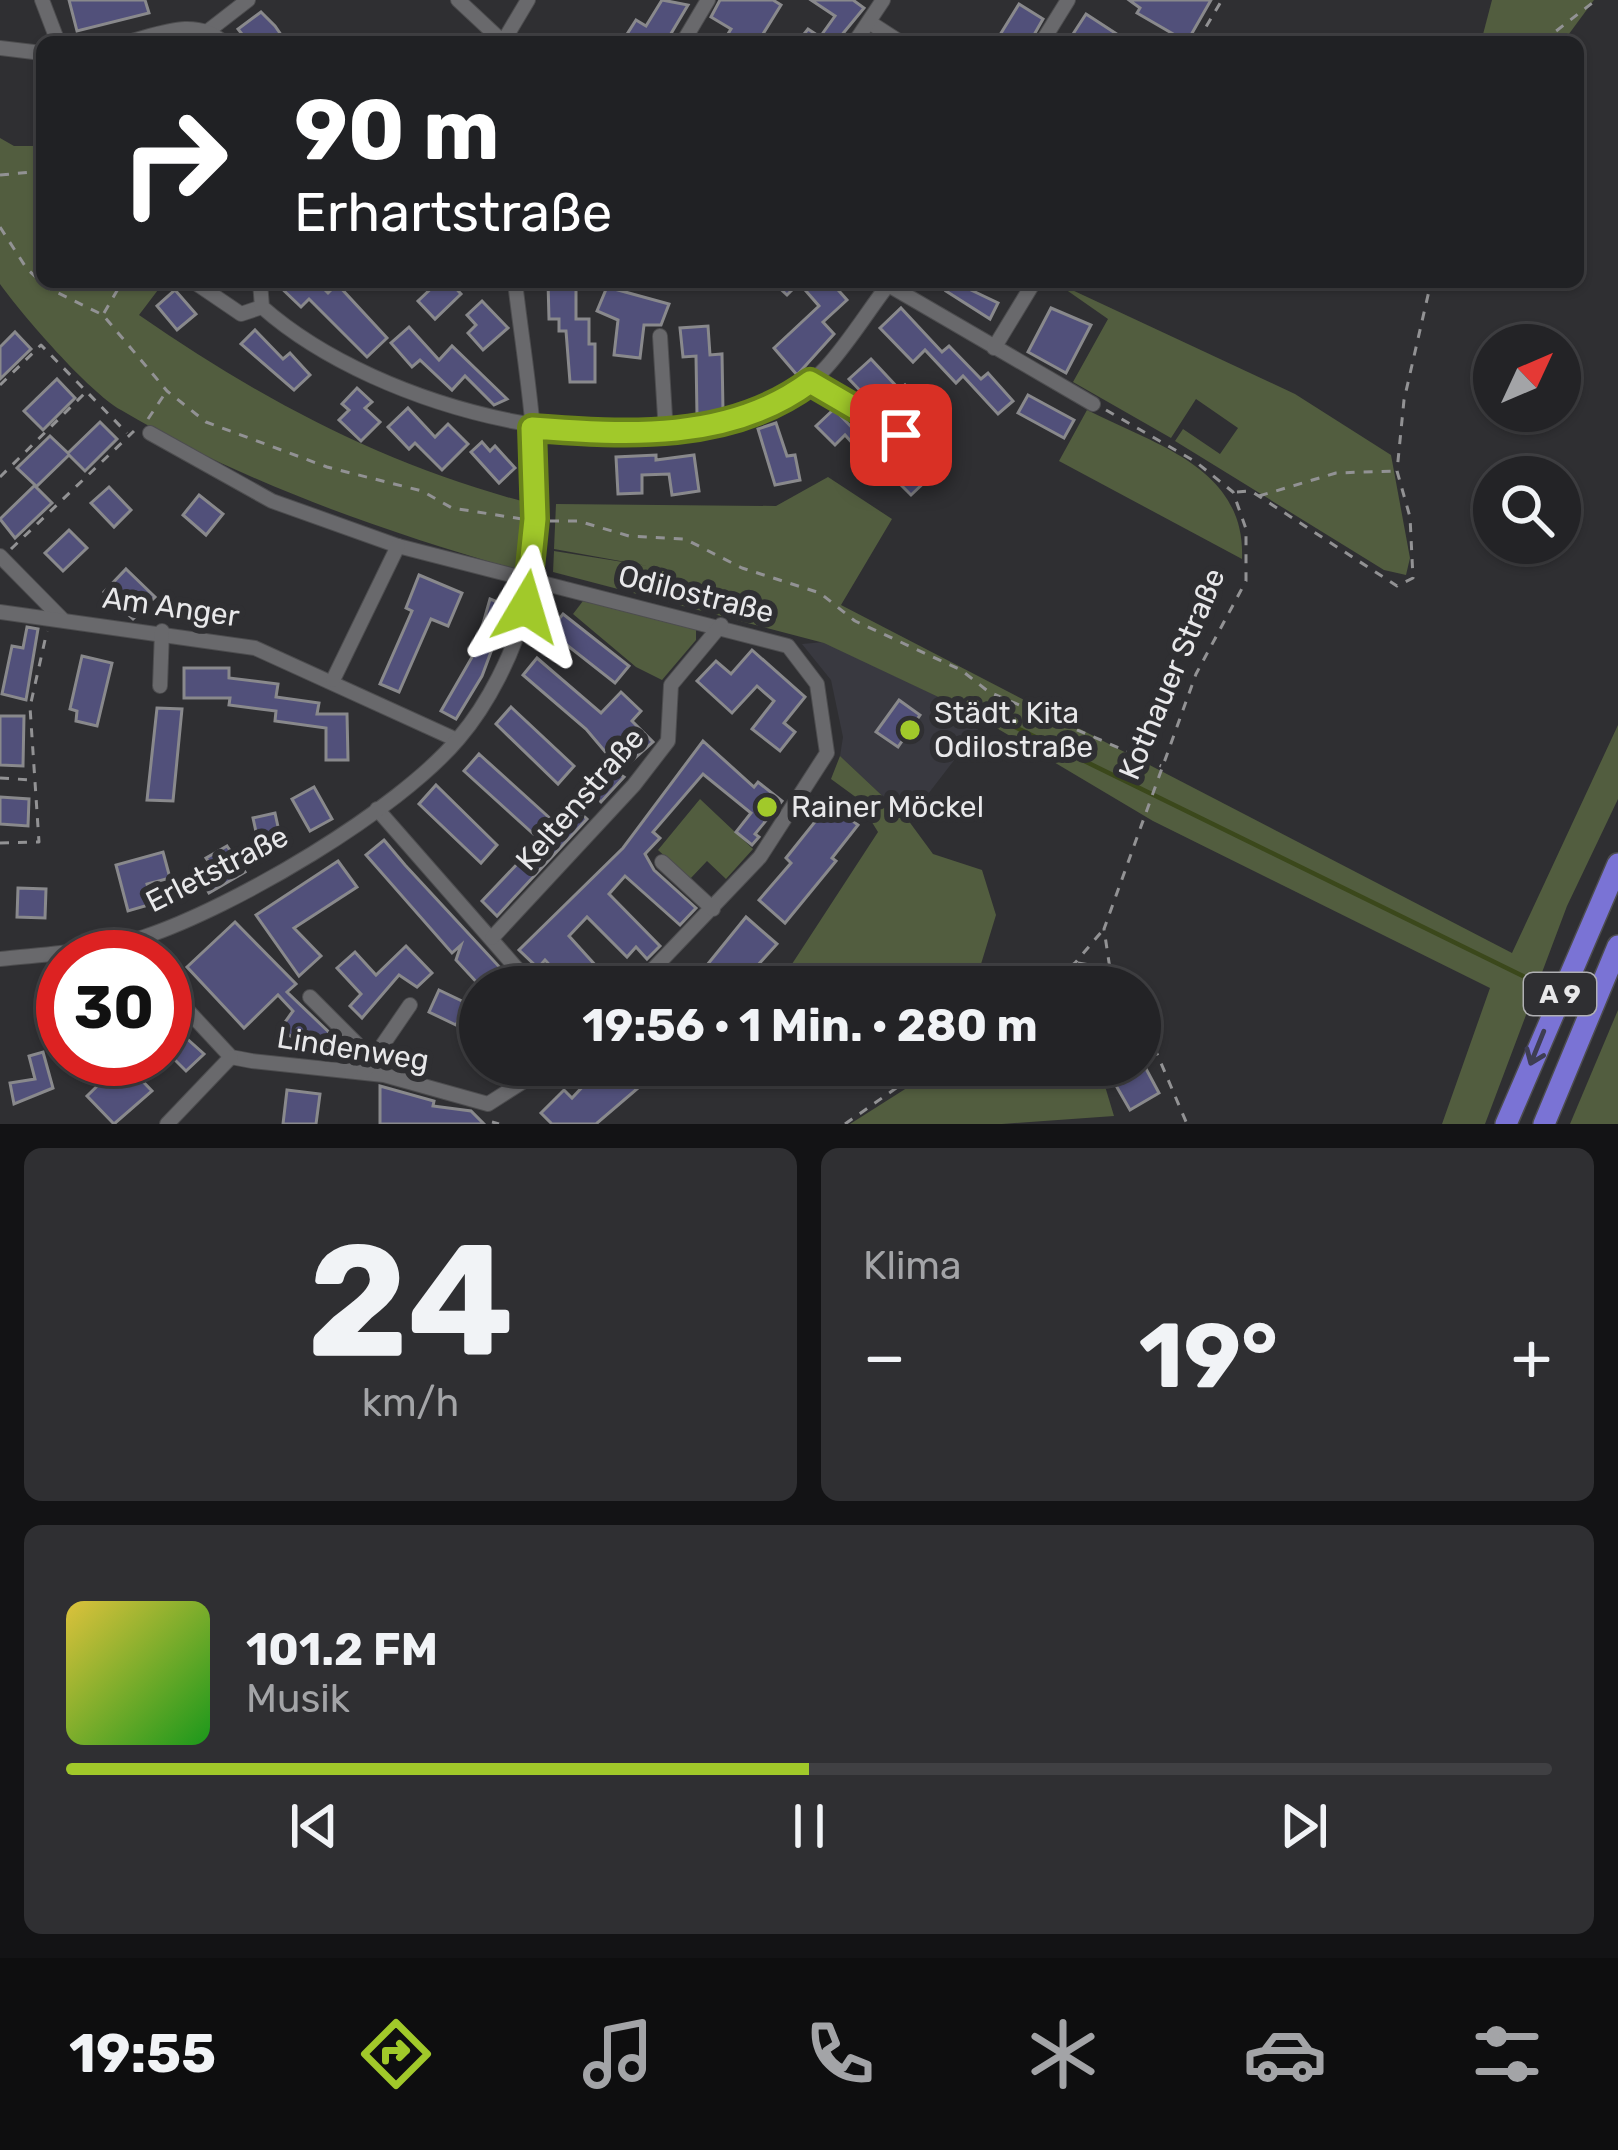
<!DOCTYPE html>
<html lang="de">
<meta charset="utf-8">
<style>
:root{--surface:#232326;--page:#2f2f32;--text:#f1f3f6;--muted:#a3a4a7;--line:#404043;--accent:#a1c92a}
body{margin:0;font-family:Rubik,sans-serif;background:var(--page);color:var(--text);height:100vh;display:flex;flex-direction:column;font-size:45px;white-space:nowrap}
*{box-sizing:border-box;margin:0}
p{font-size:39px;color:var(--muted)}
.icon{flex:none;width:66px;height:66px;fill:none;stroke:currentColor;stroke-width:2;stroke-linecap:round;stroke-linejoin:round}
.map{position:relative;height:1124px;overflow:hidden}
.drawer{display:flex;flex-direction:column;gap:24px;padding:24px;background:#131315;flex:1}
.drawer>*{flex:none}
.guide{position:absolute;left:36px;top:36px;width:1548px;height:252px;border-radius:18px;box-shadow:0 3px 9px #0004,0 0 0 3px var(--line);background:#202124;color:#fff;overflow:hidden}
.needle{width:78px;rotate:46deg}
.tools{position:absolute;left:1473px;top:324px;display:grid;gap:24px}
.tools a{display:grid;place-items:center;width:108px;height:108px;border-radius:50%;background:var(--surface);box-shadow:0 3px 9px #0004,0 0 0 3px var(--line);font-size:60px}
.speed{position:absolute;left:36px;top:930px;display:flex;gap:24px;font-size:60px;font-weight:700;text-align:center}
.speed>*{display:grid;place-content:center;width:156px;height:156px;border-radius:50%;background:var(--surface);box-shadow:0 3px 9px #0004,0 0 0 3px var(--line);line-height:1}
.speed .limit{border:18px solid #d22;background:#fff;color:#111}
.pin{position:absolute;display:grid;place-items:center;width:102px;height:102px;color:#fff;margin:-51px;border-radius:24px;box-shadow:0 6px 18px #0006}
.me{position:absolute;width:132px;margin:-66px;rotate:7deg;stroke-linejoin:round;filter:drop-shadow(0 0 9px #0008)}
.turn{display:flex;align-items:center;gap:42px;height:252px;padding:0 60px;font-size:54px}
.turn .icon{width:156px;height:156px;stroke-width:2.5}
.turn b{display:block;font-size:84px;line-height:102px}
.big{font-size:90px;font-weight:700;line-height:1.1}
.drawer .widget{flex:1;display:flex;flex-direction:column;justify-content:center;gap:18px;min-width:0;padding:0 42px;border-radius:18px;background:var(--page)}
.drawer .dial{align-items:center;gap:0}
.dial b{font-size:156px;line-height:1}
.song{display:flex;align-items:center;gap:36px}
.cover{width:144px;height:144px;border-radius:18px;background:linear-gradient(135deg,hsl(50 70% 55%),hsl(120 70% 35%))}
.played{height:12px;border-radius:6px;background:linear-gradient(90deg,var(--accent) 50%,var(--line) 50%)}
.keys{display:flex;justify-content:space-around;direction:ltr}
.heat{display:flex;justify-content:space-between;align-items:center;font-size:66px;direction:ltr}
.drawer .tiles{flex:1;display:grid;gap:24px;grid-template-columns:1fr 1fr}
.widget:last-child{grid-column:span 2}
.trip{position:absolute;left:459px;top:966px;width:702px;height:120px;border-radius:60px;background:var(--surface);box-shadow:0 3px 9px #0004,0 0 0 3px var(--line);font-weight:700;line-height:120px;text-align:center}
.dock{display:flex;height:192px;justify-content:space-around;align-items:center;background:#0e0e0f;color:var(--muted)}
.dock .icon{width:84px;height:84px}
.dock .selected{color:var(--accent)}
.dock b{font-size:54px;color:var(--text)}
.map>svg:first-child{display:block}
.built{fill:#393940}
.green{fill:#525d3f}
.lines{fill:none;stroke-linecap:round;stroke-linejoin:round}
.stream{stroke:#3b481b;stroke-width:4.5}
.building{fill:#51507a;stroke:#89898c;stroke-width:3}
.minor-casing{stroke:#4d4d4f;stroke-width:16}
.highway-casing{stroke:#4d4d4f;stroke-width:24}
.path{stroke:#929294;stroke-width:3;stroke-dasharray:9 9;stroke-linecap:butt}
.minor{stroke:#69696c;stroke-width:14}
.highway{stroke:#7a73d5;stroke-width:21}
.oneway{stroke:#3e3d53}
.route-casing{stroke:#69831b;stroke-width:30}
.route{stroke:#a1c92a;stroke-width:21}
.poi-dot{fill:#a1c92a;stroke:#2f2f32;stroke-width:4.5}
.labels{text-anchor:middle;stroke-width:12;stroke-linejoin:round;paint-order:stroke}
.shield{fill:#2f2f32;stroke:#b0b0b3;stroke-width:3}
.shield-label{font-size:27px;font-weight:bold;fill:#e8e8ea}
.street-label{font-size:30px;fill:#e8e8ea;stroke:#2f2f32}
.poi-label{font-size:30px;fill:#e8e8ea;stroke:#2f2f32;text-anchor:start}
</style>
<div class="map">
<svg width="1618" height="1124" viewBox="0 0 1618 1124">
<rect width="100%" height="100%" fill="#2f2f32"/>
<!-- built -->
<polygon class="built" points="824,642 968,711 982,724 908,820 840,756 843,737 831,680 802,644"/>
<!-- green -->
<g class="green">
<polygon points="1492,0 1594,0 1563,42 1481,42"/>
<path d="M0 138 14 146H42V282H164L139 315C260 399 382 464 525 502L521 571C383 531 245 484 121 410 89 392 22 315 0 284Z"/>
<polygon points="1055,282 1295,394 1391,455 1410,558 1406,575 1384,570 1175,441 1183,429 1220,454 1238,428 1196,399 1171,438 1073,382 1108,319"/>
<path d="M1087 410C1156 445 1246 468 1242 559L1059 461Z"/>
<polygon points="828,477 892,519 841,605 1512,953 1618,725 1618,799 1567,906 1485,1124 1442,1124 1490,988 1153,821 968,711 824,643 553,572 554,551 648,566 554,549 556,504 776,506"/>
<polygon points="583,601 696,627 696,640 662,680 636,667 573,614"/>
<polygon points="840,756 908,820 933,854 982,870 996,915 974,987 777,987 878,832 857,798 831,779"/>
<polygon points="700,799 753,849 726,879 707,861 690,879 658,850"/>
<polygon points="1618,1010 1618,1124 1570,1124"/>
<polygon points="943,1065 1110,1065 1101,1073 1114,1116 1002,1124 850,1124"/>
</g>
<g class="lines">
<!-- stream -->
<polyline class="stream" points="1015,727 1533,981"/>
</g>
<!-- building -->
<g class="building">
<polygon points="69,0 145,0 149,13 77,31"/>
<polygon points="662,0 688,5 666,42 622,42 636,20 646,26"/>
<polygon points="720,0 773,0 781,5 758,42 723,42 731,29 711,17"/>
<polygon points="811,0 853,0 864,8 836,42 807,42 801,38 808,29 820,37 835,16"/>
<polygon points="1129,0 1211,0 1187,42 1137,13 1140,8"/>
<polygon points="1019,4 1043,19 1030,42 1004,42 998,38"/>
<polygon points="261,12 275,26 286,42 248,42 238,29"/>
<polygon points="1086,14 1129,42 1085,42 1073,34"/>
<polygon points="275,282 317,282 328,293 337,284 387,338 367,357 309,299 301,307"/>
<polygon points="438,282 450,282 461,294 435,319 418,301"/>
<polygon points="548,282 576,282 576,319 589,319 589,344 595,344 595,382 570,382 566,331 559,331 559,319 549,319"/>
<polygon points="773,282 831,282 847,300 823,322 834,334 797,375 774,348 819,306 799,283 787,295"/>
<polygon points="952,282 977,282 971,290 998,303 990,319 946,291"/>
<polygon points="607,287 669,304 661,325 644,325 640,358 614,355 618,320 597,311"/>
<polygon points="175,290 196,314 177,330 157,306"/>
<polygon points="482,301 508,328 483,350 468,333 476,325 467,315"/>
<polygon points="901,308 942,352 949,346 981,379 988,373 1013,401 998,414 963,376 956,383 925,350 913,362 880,328"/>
<polygon points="1051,308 1091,325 1066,373 1028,352"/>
<polygon points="708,326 710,355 722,354 723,411 697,415 696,356 683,357 680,328"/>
<polygon points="409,327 439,360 452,346 507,399 494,405 465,376 452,390 420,360 412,367 391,343"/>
<polygon points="255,330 283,359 290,353 310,375 294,390 241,344"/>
<polygon points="15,332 31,349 0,379 0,347"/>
<polygon points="871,359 900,390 905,385 927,408 911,423 881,391 870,401 849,379"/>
<polygon points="57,379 75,398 43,430 24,411"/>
<polygon points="357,388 372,402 365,408 380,422 361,441 339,420 349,410 342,404"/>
<polygon points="1028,395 1074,420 1064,438 1018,413"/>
<polygon points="408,408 435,437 448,424 468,444 442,470 415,443 409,449 388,427"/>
<polygon points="834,409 863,439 872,431 902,464 909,457 929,478 911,495 880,464 875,468 845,435 835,445 816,426"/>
<polygon points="100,422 117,439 85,471 69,455 36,487 52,503 15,538 0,519 35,485 17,468 50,436 68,453"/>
<polygon points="776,423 787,456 795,455 800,480 775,485 758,429"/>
<polygon points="482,442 490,451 495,446 515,468 499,483 471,452"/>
<polygon points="656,455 656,460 694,455 699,491 672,495 669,474 642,475 642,493 618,494 616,457"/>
<polygon points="109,487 131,510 114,527 91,503"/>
<polygon points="199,495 223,514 206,535 183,515"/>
<polygon points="69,530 87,548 63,571 45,553"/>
<polygon points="126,569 155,597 133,619 104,592"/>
<polygon points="419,575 462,593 448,626 431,619 399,692 380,684 412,611 406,608"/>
<polygon points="490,599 508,606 482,676 456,719 441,711 475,652"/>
<polygon points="563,614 629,666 615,683 549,631"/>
<polygon points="27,627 38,629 26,700 2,694 12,646 23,648"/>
<polygon points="752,650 805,697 784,723 795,732 780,751 752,729 774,701 757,686 732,713 697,681 716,661 731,674"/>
<polygon points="82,656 112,663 97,726 76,721 77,711 70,709"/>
<polygon points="537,658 601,713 621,692 641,711 632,721 653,742 618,773 624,777 601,802 587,789 613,761 586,729 523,675"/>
<polygon points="184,668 229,668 229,678 278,684 276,697 319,703 317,714 347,714 348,760 326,760 326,728 275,721 276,711 229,705 230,698 184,698"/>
<polygon points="899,700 920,715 898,747 876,732"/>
<polygon points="511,707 574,766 558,784 496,724"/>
<polygon points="157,708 182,709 173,801 147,800"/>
<polygon points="0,716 24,716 23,766 0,765"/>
<polygon points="703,741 754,787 758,782 782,801 755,834 759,837 752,845 736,832 751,813 703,774 653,832 660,838 645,854 654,870 696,908 680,925 625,876 609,894 660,946 647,959 636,947 627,957 587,917 569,936 607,978 620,966 630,977 625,987 570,987 545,960 538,968 519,950 623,848"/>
<polygon points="479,754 553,821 570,803 587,819 497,916 482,901 540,840 464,771"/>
<polygon points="436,785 497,845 481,863 419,804"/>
<polygon points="314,787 332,819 310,831 292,799"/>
<polygon points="0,797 29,799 28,826 0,824"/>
<polygon points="830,803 858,825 832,858 836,861 785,923 759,900 791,863 786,858"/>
<polygon points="275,813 282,845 260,850 253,818"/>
<polygon points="384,840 405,865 518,987 481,987 456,960 461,945 452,953 366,855"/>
<polygon points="227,846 245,872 209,893 197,872 210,864 206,858"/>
<polygon points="163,852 170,878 147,884 152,904 128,911 116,865"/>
<polygon points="338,861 357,887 294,928 321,956 299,976 256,915"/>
<polygon points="18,888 46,889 45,918 17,917"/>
<polygon points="746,917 777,944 738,987 701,987 694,981"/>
<polygon points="235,922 296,984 287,992 335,1038 322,1057 280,1029 293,1011 278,995 244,1028 187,967"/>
<polygon points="406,946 432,973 417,987 399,975 362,1018 350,1006 361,994 337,968 355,952 376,975"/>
<polygon points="439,990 466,1003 456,1025 429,1012"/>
<polygon points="165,1019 204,1054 186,1071 165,1050"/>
<polygon points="43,1052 53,1088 14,1104 10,1083 35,1079 29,1056"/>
<polygon points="123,1061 152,1091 114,1124 87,1096"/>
<polygon points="603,1065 665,1065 596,1124 552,1124 541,1113 564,1090 572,1098"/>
<polygon points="1144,1065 1159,1093 1130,1110 1114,1082"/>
<polygon points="380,1086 434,1101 433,1106 471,1111 484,1124 380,1124"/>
<polygon points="287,1090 320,1094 316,1124 283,1124"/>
</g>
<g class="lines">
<defs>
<g id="minor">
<polyline points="42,0 58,42"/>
<polyline points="458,0 503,42 528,0"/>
<polyline points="869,22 900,42"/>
<polyline points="208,31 248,0"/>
<path d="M128 42C160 34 195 17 223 42"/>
<polyline points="683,42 708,0"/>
<polyline points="855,42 883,0"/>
<polyline points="1042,42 1068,0"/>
<polyline points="0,48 42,53"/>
<polyline points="194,282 241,314 262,307"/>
<path d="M260 282 262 307C381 412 630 472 778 405 826 383 857 325 888 285"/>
<polyline points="885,283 1093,404"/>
<polyline points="660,336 666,433"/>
<polyline points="994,348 1034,282"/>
<polyline points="810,382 901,435"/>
<polyline points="150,433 272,501 398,546 788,646 817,684 827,753 760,857 636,987"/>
<polyline points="0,556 62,619"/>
<polyline points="0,612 255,648 457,740"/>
<polyline points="333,680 398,546"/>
<polyline points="160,686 162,631"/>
<polyline points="377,809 533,987"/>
<polyline points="662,862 713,909"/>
<polyline points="492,938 634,785 668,741 671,685 721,625"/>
<path d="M0 959C47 954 99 952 144 937 234 907 398 811 459 738 488 704 514 653 525 609 552 505 527 386 515 282"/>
<polyline points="165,986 231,1057 252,1061 384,1075 488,1104 549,1065"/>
<polyline points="310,997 357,1044 351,1070"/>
<polyline points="364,1072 410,1005"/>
<polyline points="167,1124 231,1057"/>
</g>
<g id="highway">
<polyline points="1506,1124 1618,864"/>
<polyline points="1544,1124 1618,946"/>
</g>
</defs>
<!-- minor casing -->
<use href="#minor" class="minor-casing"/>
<!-- highway casing -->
<use href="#highway" class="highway-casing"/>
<!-- path -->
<g class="path">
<polyline points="1197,42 1222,0"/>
<polyline points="1542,42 1596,0"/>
<polyline points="0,175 42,171"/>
<polyline points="0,227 27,269 48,288 103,315 167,391 206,422 327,467 422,491 452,508 522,519"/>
<polyline points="104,313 122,282"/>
<polyline points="0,385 41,345 127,433"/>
<polyline points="1106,410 1196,462 1233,492 1246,529 1246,581 1196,674 1104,929 1110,969 1122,987"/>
<polyline points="148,419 166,392"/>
<polyline points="0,477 85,393"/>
<polyline points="1237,492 1251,491 1397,586 1413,578 1410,517 1397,471 1404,400 1431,282"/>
<polyline points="1259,496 1336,473 1395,471"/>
<polyline points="550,521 578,521 629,536 685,539 742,568 820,593 855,621 961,670 989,692 1161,766"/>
<polyline points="11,549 134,431"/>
<polyline points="0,778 32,780"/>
<polyline points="0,843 39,842 30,707 47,631"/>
<polyline points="1078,963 1109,968"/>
<polyline points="1041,987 1075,963 1103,930"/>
<polyline points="1140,1014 1187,1124"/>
<polyline points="492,1122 499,1124"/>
<polyline points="845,1124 929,1065"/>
</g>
<!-- minor -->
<use href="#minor" class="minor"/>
<!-- highway -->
<use href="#highway" class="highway"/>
</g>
<!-- one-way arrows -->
<defs><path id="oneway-shaft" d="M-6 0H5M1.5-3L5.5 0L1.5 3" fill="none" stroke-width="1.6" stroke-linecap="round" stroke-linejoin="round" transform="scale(3)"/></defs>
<use class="oneway" href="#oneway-shaft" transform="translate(1537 1048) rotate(112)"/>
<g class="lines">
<defs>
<path id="route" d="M526 607 535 519 532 428C627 435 729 442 810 382L901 435"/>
</defs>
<!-- route casing -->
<use href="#route" class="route-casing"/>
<!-- route -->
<use href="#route" class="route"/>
</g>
<!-- markers -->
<g class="poi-dot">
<circle cx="910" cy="730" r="12"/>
<circle cx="767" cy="807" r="12"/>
</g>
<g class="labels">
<!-- shield labels -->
<rect class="shield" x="1524" y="973" width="72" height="42" rx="9"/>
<g class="shield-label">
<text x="1560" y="1003">A 9</text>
</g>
<!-- street labels -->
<g class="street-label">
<text transform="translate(696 594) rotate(14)" y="10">Odilostraße</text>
<text transform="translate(171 607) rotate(8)" y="10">Am Anger</text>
<text transform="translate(1172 674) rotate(-67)" y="10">Kothauer Straße</text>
<text transform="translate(580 799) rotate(-49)" y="10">Keltenstraße</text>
<text transform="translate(217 869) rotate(-27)" y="10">Erletstraße</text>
<text transform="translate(353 1049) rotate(9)" y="10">Lindenweg</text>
</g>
<!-- poi labels -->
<g class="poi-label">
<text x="934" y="723">Städt. Kita<tspan x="934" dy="34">Odilostraße</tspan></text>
<text x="791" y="817">Rainer Möckel</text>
</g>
</g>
</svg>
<div class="tools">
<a><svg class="needle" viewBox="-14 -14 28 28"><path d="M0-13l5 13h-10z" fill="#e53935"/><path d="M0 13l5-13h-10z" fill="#a3a4a7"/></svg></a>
<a><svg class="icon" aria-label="search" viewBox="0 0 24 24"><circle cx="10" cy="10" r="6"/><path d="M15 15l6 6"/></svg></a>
</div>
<div class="speed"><div class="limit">30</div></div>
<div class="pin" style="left:901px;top:435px;background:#d93025"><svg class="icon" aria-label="arrive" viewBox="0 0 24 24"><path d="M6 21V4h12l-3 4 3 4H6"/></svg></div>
<svg class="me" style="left:526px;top:607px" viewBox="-20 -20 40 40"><path d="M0-17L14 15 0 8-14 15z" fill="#a1c92a" stroke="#fff" stroke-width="4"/></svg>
<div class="trip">19:56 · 1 Min. · 280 m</div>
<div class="guide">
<div class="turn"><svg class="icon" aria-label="right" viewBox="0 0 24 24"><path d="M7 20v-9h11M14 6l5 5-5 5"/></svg><div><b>90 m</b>Erhartstraße</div></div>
</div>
</div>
<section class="drawer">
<div class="tiles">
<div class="widget dial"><b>24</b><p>km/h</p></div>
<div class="widget"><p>Klima</p>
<div class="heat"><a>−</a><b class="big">19°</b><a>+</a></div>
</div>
<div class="widget">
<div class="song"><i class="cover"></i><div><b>101.2 FM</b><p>Musik</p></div></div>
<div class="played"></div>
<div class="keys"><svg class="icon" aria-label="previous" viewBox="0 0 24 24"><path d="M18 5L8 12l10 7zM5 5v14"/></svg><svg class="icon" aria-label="pause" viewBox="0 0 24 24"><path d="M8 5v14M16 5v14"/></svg><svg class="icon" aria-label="next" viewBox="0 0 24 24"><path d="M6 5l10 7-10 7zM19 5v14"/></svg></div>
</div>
</div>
</section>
<nav class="dock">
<b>19:55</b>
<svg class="icon selected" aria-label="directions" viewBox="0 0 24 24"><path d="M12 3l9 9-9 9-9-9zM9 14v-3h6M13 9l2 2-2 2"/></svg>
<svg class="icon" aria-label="music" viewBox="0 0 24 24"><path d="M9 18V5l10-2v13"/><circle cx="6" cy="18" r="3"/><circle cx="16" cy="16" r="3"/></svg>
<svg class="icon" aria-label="phone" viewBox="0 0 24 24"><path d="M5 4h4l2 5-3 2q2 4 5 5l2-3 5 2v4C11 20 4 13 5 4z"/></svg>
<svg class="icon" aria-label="climate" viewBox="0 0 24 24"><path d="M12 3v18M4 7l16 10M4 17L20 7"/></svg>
<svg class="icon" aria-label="car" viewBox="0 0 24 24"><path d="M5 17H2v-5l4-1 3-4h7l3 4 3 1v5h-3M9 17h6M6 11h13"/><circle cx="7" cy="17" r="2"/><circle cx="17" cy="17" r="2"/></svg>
<svg class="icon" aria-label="filters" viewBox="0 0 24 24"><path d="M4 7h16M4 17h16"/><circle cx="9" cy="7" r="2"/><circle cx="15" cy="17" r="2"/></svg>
</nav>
